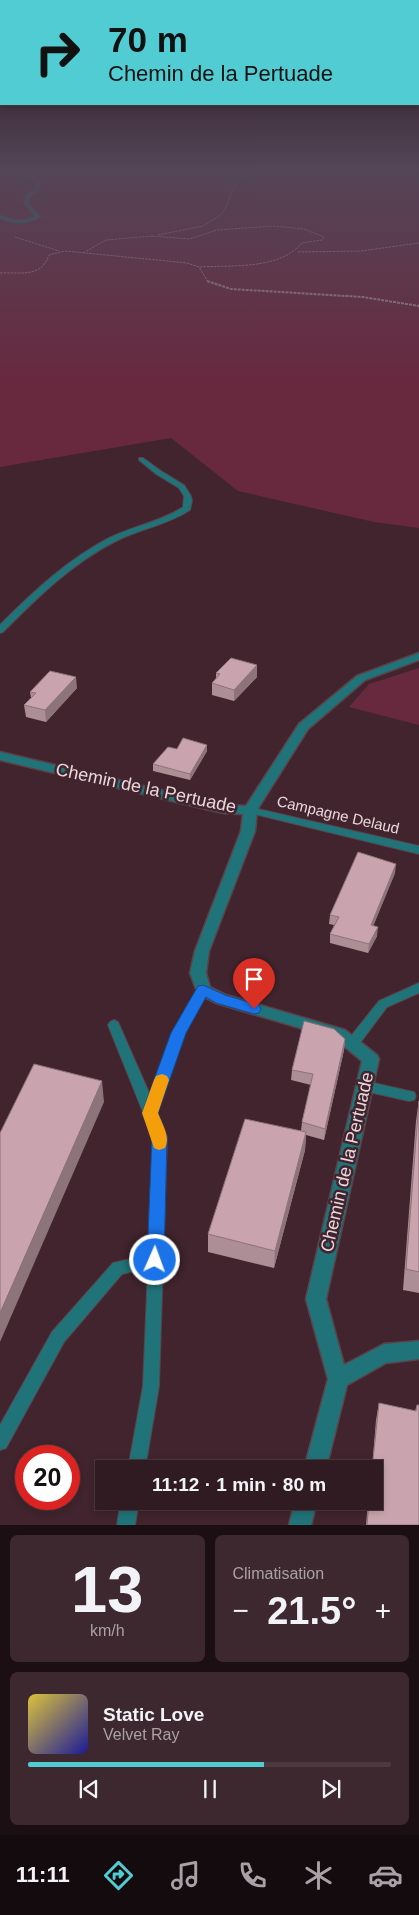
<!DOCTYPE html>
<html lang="fr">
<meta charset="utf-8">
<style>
:root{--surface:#311b22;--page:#3d282f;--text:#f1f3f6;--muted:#a8a1a5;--line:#4c3940;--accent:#51ccd3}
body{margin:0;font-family:Arial,sans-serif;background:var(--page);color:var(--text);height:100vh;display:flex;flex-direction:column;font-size:19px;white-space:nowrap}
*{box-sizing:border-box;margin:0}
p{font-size:16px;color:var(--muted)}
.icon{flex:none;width:28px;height:28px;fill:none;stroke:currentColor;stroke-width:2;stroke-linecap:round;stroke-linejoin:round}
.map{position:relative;height:1525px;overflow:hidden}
.sheet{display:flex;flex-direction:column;gap:10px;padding:10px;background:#1b0f13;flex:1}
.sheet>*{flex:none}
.hud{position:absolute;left:0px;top:0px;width:420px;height:105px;box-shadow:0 2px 8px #0003,0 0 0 1px var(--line);background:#51ccd3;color:#111;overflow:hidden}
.speed{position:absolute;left:15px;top:1445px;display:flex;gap:10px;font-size:25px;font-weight:700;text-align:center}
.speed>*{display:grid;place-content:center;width:65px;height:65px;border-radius:50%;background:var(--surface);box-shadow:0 2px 8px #0003,0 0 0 1px var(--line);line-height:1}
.speed .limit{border:8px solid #d22;background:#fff;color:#111}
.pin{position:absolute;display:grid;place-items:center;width:42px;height:42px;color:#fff;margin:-51px -21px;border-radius:50% 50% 50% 0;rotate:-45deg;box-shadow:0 0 5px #0007}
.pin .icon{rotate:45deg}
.me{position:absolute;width:55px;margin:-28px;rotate:2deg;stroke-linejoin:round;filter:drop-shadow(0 0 4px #0008)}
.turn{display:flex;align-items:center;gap:18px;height:105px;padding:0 25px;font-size:22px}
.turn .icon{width:65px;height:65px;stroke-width:2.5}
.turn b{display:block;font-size:35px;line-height:42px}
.big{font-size:38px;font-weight:600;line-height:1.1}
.sheet .tile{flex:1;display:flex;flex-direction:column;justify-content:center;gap:8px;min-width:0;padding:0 18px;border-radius:8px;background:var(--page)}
.sheet .dial{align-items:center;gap:0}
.dial b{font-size:65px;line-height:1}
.song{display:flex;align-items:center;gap:15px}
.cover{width:60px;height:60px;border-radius:8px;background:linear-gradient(135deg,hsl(50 70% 55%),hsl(240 70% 35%))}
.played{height:5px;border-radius:2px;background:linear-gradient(90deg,var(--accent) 65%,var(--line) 65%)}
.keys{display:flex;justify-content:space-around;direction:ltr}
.heat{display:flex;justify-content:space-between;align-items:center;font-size:28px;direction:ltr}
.sheet .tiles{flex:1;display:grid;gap:10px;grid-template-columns:1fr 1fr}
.tile:last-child{grid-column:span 2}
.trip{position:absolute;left:95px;top:1460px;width:288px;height:50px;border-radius:0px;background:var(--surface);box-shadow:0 2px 8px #0003,0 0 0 1px var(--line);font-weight:600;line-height:50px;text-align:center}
.dock{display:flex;height:80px;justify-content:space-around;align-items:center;background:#140b0e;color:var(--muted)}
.dock .icon{width:35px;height:35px}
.dock .active{color:var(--accent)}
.dock b{font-size:22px;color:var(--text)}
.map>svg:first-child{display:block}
.green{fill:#68293f}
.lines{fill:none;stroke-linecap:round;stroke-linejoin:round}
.lane-casing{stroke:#5c4149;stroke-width:2}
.street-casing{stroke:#5c4149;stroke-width:3}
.path-far1{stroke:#998188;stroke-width:1;stroke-dasharray:2.5 1;stroke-linecap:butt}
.path{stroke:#998188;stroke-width:2;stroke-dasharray:3 1;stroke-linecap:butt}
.lane{fill:#207378;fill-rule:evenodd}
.street{fill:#207378;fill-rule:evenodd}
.wall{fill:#ad8d96}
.shaded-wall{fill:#8d737a}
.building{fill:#c9a4ae;stroke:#8d737a}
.route{fill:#1a73e8;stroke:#114b97}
.slow{fill:#f59e0b}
.labels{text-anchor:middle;stroke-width:5;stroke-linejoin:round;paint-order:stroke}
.street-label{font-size:15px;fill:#ead7dc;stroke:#41242d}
.near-street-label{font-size:18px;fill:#ead7dc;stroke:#41242d}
</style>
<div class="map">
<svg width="419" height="1525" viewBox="0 0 419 1525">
<rect width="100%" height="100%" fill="#41242d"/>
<!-- green -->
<g class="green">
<polygon points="0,169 419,169 419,528 374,522 238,491 171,438 0,467"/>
<polygon points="419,668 419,725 349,707 369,684"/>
</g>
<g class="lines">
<defs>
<g id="lane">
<path d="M34 169H38L32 177 40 180 39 189 30 197 28 203 40 217C26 225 14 225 0 218V215C13 220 22 223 35 216L24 203 26 195 35 189 36 181 28 177Z"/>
<path d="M139 458H143L161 471 184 485 191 496 192 501 190 510C167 525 140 529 116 541 72 563 37 598 3 632L0 633V625C33 592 67 560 109 538 133 526 160 522 183 507L184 496 179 488 156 474 139 460Z"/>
<polygon points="250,807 419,846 419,854 246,812 245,810"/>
<polygon points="419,983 419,993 387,1007 357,1047 352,1049 347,1047 346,1044 347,1041 379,1001"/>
<polygon points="203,985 207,987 209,990 184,1033 157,1113 167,1137 159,1386 145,1469 128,1469 143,1386 148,1268 122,1274 64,1342 6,1448 0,1450 0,1425 52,1332 113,1263 148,1255 153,1137 108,1025 110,1022 114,1020 118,1022 150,1095 172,1033 199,987"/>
<polygon points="365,1081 409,1091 414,1092 416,1096 414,1100 409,1101 360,1090 358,1086 360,1082"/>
<polygon points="121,1501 139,1501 135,1525 117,1525"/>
</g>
<g id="street">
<polygon points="419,653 419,660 365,680 308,729 257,810 255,831 209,951 206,973 210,987 226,995 345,1030 377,1055 379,1059 326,1299 344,1365 384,1344 419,1341 419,1359 386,1363 347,1385 326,1469 304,1469 328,1379 306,1299 362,1061 334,1038 216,1003 198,994 190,973 195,951 241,831 243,814 223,813 0,760 0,752 223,805 246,806 299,724 357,676"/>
<polygon points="295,1501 317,1501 311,1525 289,1525"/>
</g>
</defs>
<!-- lane casing -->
<use href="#lane" class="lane-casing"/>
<!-- street casing -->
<use href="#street" class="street-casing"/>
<!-- path-far1 -->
<g class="path-far1">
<polyline points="158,235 203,226 219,216 225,210 234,186 256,169"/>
<path d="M152 236 189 239 217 230 273 226 304 229 324 237 322 240 302 243C279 270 232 265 199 267"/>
<polyline points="15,237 59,251"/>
<polyline points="298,252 361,251 419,243"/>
<polyline points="83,253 106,240 152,236"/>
<path d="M0 273C22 272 41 278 49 255L65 251 187 263 199 267 208 282"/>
</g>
<!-- path -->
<polyline class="path" points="207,281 231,289 363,297 419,306"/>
<!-- lane -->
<use href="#lane" class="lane"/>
<!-- street -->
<use href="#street" class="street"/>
</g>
<!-- wall -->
<g class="wall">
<polygon points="257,665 257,677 234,701 212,695 212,683 216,679 216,673"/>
<polygon points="77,688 46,722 26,717 24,705 31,698 30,692"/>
<polygon points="177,749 207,751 190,780 153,771 153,764"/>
<polygon points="395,873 373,926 377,936 368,953 330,943 330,934 334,925 329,924 330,915"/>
<polygon points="345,1039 344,1050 324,1140 306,1135 305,1150 274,1268 208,1252 208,1234 301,1131 302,1122 311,1085 291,1080 292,1070"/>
<polygon points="419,1100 419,1293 403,1290 416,1121"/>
<polygon points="379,1403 415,1411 417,1405 419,1525 366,1525 368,1501 374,1501 374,1469 372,1469 376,1420"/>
</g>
<!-- shaded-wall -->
<g class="shaded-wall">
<polygon points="257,665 257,677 234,701 234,690"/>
<polygon points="76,677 77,688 46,722 45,710"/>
<polygon points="207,745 207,751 190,780 190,774"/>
<polygon points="396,864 395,873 370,934 371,925"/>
<polygon points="378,927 377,936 368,953 369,944"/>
<polygon points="345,1039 344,1050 324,1140 325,1129"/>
<polygon points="102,1081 104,1102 0,1342 0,1313"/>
<polygon points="306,1132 305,1150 274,1268 275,1251"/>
</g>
<!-- building -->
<g class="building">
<polygon points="231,658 257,665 234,690 212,683 220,674 216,673"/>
<polygon points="50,671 76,677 45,710 24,705 36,693 30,692"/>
<polygon points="183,738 207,745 190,774 153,764 168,747 177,749"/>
<polygon points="358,852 396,864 371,925 378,927 369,944 330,934 339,917 330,915"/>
<polygon points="304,1021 334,1029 345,1039 325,1129 302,1122 313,1074 292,1070"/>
<polygon points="34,1064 102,1081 0,1313 0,1133"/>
<polygon points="419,1101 419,1272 406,1269"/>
<polygon points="245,1119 306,1132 275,1251 208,1234"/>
<polygon points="379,1403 416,1411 417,1405 419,1405 419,1525 367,1525 369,1501 374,1501 374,1469 372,1469"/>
</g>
<!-- sky -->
<linearGradient id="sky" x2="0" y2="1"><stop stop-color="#241419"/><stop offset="0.44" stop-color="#544557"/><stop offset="1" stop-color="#544557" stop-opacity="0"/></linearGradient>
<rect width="419" height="383" fill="url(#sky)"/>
<!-- route -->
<polygon class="route" points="203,985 225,995 259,1005 261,1009 259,1013 254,1014 216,1003 206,997 186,1033 158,1113 167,1137 164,1260 161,1266 155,1268 149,1266 147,1260 152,1137 142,1113 171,1033 198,986"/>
<!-- slow -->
<path class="slow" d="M162 1074 167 1076 169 1080 158 1113C162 1124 171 1137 165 1148L159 1150 154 1148 142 1113 154 1080 156 1076Z"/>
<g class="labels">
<!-- street labels -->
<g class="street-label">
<text transform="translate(338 815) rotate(13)" y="5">Campagne Delaud</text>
</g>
<!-- near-street labels -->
<g class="near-street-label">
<text transform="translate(146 788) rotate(12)" y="6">Chemin de la Pertuade</text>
<text transform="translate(347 1162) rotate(-77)" y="6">Chemin de la Pertuade</text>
</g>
</g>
</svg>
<div class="speed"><div class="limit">20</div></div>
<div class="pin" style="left:254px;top:1009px;background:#d93025"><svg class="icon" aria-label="arrive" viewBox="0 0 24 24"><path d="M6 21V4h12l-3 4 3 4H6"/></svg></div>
<svg class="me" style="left:155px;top:1260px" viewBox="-20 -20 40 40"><circle r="17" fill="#1a73e8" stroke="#fff" stroke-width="3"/><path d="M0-11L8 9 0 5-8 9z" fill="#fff"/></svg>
<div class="trip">11:12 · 1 min · 80 m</div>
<div class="hud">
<div class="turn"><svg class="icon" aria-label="right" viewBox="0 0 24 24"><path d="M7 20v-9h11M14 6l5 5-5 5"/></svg><div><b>70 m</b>Chemin de la Pertuade</div></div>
</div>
</div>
<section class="sheet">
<div class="tiles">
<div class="tile dial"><b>13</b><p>km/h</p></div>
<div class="tile"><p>Climatisation</p>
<div class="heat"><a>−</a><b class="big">21.5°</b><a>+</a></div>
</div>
<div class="tile">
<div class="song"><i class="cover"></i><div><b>Static Love</b><p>Velvet Ray</p></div></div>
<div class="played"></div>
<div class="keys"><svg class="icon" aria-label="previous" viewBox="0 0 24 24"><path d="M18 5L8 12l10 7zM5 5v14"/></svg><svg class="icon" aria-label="pause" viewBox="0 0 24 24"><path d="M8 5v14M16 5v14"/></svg><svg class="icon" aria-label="next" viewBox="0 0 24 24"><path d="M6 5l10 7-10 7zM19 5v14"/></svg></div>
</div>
</div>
</section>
<nav class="dock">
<b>11:11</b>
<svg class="icon active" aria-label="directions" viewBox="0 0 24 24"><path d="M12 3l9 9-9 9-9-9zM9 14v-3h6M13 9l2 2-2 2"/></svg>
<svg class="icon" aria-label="music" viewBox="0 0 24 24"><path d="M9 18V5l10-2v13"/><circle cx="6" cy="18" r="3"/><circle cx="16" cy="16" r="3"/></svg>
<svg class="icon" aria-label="phone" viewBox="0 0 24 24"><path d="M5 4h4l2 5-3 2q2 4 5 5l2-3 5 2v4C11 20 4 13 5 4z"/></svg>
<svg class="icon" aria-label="climate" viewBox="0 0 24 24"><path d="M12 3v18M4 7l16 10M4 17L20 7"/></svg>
<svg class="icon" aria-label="car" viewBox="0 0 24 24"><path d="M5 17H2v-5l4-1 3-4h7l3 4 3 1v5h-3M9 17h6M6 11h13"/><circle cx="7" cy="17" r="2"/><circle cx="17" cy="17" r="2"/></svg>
</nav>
